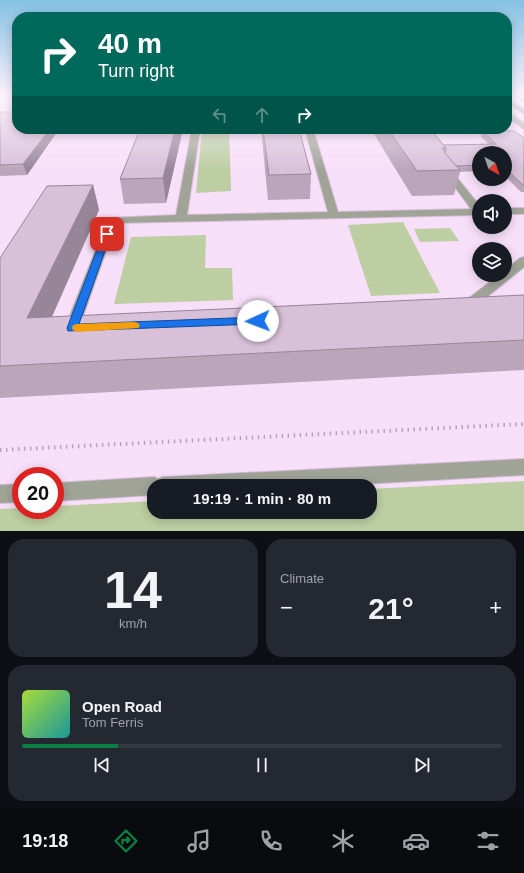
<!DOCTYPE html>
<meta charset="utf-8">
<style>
:root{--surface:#171b24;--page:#242831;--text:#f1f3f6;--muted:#9ea1a6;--line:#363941;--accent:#0b8043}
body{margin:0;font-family:Helvetica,sans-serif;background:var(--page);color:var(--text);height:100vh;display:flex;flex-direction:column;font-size:15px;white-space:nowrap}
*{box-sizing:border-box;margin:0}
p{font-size:13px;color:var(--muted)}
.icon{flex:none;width:22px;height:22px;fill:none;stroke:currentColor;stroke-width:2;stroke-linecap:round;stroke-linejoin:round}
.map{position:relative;height:531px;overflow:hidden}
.details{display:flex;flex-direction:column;gap:8px;padding:8px;background:#0d0f14;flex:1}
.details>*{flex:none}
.guide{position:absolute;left:12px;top:12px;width:500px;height:122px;border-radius:16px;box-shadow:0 2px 10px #0003;background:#00695c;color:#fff;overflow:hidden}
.needle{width:26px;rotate:140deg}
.buttons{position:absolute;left:472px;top:146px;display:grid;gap:8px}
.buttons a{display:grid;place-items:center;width:40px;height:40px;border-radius:50%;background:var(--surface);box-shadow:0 2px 10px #0003;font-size:20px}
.speed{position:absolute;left:12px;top:467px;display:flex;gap:8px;font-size:20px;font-weight:700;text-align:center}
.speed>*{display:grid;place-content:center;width:52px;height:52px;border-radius:50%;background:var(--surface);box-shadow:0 2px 10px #0003;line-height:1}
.speed .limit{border:6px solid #d22;background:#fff;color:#111}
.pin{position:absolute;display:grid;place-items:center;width:34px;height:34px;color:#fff;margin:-17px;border-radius:8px;box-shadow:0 2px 6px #0006}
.me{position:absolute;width:44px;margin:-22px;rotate:268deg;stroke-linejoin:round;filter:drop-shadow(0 0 3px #0008)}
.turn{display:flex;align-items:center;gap:14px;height:84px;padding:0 20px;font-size:18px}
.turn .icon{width:52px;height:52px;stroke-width:2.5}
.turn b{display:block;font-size:28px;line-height:34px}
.lanes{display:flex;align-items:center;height:38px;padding:0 20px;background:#0003;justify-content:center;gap:20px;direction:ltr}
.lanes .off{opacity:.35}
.big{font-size:30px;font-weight:700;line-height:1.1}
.details .widget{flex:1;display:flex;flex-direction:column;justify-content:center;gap:6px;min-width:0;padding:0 14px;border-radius:16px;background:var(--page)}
.details .dial{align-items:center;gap:0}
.dial b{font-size:52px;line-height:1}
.song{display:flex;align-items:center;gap:12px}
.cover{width:48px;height:48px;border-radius:6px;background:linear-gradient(135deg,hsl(80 70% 55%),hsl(180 70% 35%))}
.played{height:4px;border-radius:2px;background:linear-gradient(90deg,var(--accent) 20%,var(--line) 20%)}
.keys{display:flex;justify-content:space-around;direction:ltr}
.heat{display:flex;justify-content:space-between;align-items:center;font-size:22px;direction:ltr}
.details .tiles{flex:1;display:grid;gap:8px;grid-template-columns:1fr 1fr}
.widget:last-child{grid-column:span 2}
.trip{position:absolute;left:147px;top:479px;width:230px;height:40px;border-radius:16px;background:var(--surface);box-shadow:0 2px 10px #0003;font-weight:700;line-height:40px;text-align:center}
.dock{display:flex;height:64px;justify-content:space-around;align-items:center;background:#090b0e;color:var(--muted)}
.dock .icon{width:28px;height:28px}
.dock .current{color:var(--accent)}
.dock b{font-size:18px;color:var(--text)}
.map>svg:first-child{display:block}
.green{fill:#bccea2}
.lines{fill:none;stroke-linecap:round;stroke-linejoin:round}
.lane-casing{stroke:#d4bed5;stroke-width:2}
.street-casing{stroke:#d4bed5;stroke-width:2}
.secondary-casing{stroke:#d4bed5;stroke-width:2}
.path{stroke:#b7a3b8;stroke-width:4;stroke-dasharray:1.5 4.5;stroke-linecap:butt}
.lane{fill:#a0a497;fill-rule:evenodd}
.street{fill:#a0a497;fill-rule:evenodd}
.secondary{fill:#7d826f;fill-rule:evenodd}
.wall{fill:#baa5bb}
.shaded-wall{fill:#978698}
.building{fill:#d8c0d9;stroke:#978698}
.route{fill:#1a73e8;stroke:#114b97}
.slow{fill:#f59e0b}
</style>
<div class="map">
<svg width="524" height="531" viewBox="0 0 524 531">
<rect width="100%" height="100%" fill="#f8dff9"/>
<!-- green -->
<g class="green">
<polygon points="202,129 229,129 231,191 196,193"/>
<polygon points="403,222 440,293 371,296 348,225"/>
<polygon points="450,228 459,241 420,242 414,229"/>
<polygon points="206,235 205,268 232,268 233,300 114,304 131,237"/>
<polygon points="524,481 524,531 0,531 0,509 21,508 21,510 55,510 55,506 154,501 154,512 370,512 370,489"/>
</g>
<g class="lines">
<defs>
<g id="lane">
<polygon points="507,111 524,123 524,129 507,117"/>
<polygon points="192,129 200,129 187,215 328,212 305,129 313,129 338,212 471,209 443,171 447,168 450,169 479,205 479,215 116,223 80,325 82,328 80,331 75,333 67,331 65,328 108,218 176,215"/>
<polygon points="459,129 467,129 470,132 466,134"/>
<rect x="505" y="208" width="19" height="6"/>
<polygon points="524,257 524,267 471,310 466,311 461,310 459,307 461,304 499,275 505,275 505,270 520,258"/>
</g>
<g id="street">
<polygon points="524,459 524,475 328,486 154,486 154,495 55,501 55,483 154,477 158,479 163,477"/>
<polygon points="21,484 21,502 0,503 0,485"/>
</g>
<g id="secondary">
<polygon points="515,96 522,96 524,97 524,102"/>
<polygon points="507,98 524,109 524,114 507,103"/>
</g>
</defs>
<!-- lane casing -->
<use href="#lane" class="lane-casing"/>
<!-- street casing -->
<use href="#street" class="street-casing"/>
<!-- secondary casing -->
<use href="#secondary" class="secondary-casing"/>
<!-- path -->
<polyline class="path" points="0,450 524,424"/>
<!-- lane -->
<use href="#lane" class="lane"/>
<!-- street -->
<use href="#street" class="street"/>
<!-- secondary -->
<use href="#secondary" class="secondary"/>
</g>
<!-- wall -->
<g class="wall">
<polygon points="0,112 17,129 57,132 27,175 0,176"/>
<polygon points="183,129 166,203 124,204 120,179"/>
<polygon points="261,129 299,129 311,174 310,199 268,200"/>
<polygon points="371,129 430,129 444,145 489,144 481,137 482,131 524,138 524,192 521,192 505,176 505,153 479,153 479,171 460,172 454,195 412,196"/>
<polygon points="93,185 99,210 52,317 524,295 524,370 0,398 0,258"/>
</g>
<!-- shaded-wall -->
<g class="shaded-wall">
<polygon points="50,129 57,129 57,132 27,175 23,164"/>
<polygon points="175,129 183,129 166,203 163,178"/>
<polygon points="93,185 99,210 38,348 27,318"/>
</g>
<!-- building -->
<g class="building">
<polygon points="0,112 17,112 17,129 50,129 23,164 0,165"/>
<polygon points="140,129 175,129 163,178 120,179"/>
<polygon points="263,129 299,129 311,174 269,175"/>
<polygon points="388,129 430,129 446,148 442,148 460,170 417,171"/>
<polygon points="482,131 514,131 524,138 524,186 505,168 505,153 479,153 479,165 456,166 445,153 446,148 444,145 496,144"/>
<polygon points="93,185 27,318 524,295 524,340 0,366 0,258 47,186"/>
</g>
<!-- sky -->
<linearGradient id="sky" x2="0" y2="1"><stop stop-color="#85c1e4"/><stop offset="0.56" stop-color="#fcf1fc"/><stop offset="1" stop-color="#fcf1fc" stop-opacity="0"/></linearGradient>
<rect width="524" height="170" fill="url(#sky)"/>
<!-- route -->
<polygon class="route" points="107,231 111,234 79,324 258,317 261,318 263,321 261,323 258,324 68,331 67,328 103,234"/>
<!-- slow -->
<polygon class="slow" points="134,322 138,323 140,326 138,328 77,332 73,330 72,328 73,325 77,324"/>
</svg>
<div class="buttons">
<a><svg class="needle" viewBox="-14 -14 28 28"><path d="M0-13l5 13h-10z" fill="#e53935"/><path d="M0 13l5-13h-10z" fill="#9ea1a6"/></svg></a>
<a><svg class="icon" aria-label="sound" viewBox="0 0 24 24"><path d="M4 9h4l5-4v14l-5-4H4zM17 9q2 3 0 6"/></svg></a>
<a><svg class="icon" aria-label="layers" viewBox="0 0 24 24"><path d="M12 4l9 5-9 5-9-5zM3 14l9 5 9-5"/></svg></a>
</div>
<div class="speed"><div class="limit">20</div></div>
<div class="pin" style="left:107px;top:234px;background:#d93025"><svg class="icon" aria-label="arrive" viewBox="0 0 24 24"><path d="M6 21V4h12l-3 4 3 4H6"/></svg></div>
<svg class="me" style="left:258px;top:321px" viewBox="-20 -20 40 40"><circle r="19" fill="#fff"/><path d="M0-13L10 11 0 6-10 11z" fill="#1a73e8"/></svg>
<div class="trip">19:19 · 1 min · 80 m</div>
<div class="guide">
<div class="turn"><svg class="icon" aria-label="right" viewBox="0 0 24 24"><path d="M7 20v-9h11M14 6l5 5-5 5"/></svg><div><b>40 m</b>Turn right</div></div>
<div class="lanes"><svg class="icon off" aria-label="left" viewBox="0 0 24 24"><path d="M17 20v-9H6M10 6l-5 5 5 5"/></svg><svg class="icon off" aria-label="ahead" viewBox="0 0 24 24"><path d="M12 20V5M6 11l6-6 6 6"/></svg><svg class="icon" aria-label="right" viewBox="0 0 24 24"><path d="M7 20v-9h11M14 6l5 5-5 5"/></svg></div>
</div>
</div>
<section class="details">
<div class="tiles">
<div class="widget dial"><b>14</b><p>km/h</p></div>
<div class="widget"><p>Climate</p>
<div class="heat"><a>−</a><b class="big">21°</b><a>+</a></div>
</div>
<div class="widget">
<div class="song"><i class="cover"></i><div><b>Open Road</b><p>Tom Ferris</p></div></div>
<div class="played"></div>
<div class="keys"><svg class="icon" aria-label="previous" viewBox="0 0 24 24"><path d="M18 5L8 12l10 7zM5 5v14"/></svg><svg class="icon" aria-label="pause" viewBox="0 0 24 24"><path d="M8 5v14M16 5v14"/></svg><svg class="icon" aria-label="next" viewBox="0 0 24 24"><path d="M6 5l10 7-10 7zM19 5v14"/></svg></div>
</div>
</div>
</section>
<nav class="dock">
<b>19:18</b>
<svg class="icon current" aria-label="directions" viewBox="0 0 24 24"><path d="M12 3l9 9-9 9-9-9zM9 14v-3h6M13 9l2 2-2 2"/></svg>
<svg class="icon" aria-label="music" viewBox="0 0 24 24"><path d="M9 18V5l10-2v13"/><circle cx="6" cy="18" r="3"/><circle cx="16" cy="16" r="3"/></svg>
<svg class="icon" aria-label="phone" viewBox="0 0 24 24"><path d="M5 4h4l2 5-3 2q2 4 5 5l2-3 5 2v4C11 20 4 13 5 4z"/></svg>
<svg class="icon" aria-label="climate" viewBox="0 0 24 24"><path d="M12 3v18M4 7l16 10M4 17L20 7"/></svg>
<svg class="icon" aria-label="car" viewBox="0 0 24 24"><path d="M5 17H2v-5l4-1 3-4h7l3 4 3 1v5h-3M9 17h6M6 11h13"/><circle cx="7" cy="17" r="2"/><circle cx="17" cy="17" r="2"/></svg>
<svg class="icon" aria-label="filters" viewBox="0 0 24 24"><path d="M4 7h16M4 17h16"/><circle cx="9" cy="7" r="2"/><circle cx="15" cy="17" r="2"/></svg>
</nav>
